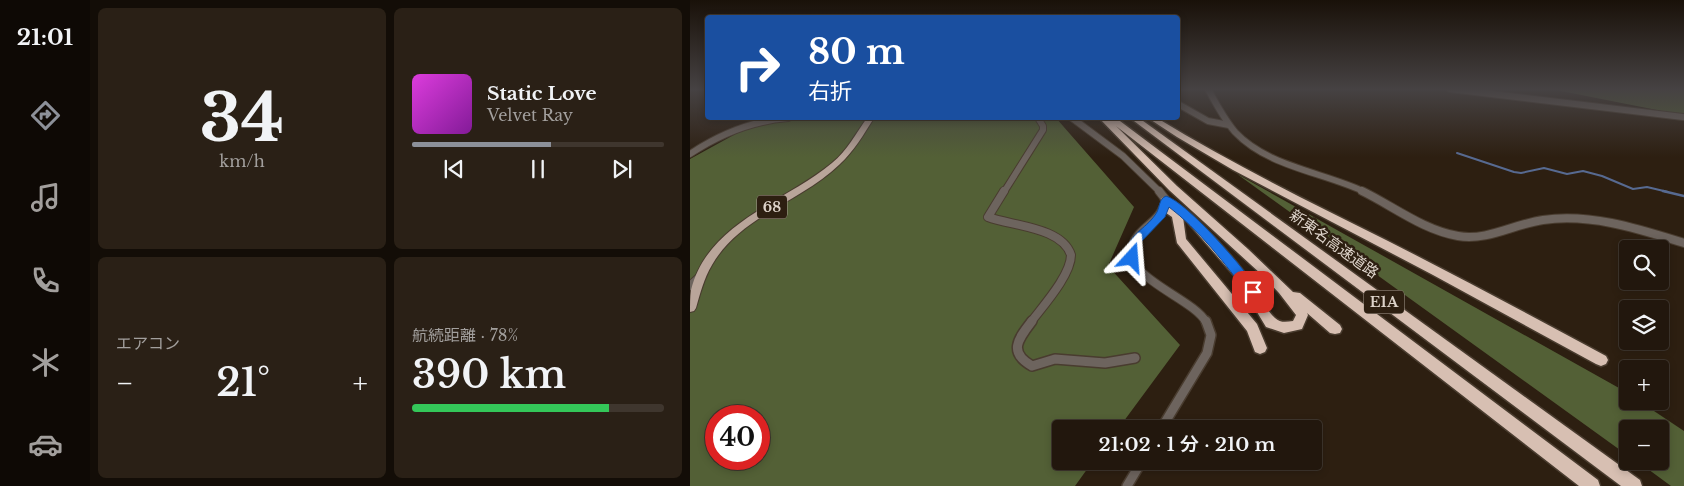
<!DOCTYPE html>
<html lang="ja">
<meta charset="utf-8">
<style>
:root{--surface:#22170d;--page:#2a2016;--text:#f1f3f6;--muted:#a29f9d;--line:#3f362e;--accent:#8c9099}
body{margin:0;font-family:"Libre Baskerville","Noto Sans JP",serif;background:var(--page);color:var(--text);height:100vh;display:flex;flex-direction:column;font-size:19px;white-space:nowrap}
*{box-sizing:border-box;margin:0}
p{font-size:16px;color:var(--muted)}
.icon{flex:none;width:28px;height:28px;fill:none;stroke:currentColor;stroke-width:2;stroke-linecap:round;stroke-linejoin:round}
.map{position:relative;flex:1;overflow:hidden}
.side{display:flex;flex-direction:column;gap:8px;padding:8px;background:#130d07;width:600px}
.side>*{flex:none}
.top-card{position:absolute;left:15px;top:15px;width:475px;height:105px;border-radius:5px;box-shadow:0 2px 8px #0003,0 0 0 1px var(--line);background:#1a4fa0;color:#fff;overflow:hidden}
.fabs{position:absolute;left:929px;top:240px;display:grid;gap:10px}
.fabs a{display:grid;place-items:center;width:50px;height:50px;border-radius:5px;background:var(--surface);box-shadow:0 2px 8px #0003,0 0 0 1px var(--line);font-size:25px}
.speed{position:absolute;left:15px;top:405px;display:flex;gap:10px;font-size:25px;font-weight:700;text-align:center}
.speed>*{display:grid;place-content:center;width:65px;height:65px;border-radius:50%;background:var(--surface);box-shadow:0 2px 8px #0003,0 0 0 1px var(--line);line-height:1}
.speed .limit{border:8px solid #d22;background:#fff;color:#111}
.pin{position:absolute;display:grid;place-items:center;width:42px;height:42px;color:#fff;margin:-21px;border-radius:10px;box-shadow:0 2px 8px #0006}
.me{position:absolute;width:55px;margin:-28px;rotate:19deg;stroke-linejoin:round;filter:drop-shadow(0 0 4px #0008)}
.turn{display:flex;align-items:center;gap:18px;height:105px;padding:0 20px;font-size:22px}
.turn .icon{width:65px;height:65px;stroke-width:2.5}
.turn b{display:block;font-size:35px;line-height:42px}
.big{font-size:38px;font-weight:600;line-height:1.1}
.side .card{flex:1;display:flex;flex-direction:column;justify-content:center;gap:8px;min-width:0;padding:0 18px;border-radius:8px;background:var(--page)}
.side .dial{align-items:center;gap:0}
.dial b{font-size:65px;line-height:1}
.song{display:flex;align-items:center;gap:15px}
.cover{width:60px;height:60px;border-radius:8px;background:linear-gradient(135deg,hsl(300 70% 55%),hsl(290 70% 35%))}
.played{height:5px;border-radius:2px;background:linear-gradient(90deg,var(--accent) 55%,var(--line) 55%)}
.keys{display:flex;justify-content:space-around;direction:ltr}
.heat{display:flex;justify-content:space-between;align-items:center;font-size:28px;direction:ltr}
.charge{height:8px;border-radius:4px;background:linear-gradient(90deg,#34c759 78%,var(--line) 0)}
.side .tiles{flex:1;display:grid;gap:8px;grid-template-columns:repeat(2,1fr)}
.trip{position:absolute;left:362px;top:420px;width:270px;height:50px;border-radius:5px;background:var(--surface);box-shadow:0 2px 8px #0003,0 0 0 1px var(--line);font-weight:600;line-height:50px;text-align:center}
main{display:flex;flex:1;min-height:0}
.dock{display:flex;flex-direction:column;width:90px;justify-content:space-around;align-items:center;background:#0e0905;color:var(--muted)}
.dock .icon{width:35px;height:35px}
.dock .active{color:var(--accent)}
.dock b{font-size:22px;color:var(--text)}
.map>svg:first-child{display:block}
.forest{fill:#536036;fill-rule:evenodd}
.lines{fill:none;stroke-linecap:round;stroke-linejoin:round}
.stream-far1{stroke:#576a91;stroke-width:2}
.stream{stroke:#576a91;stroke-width:2.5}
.minor-far2-casing{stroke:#493c2f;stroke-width:8}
.minor-far1-casing{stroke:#493c2f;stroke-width:10}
.minor-casing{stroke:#493c2f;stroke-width:12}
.major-casing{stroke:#493c2f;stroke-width:2}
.highway-casing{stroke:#493c2f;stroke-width:3}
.minor-far2{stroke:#6d645e;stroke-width:6}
.minor-far1{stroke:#6d645e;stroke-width:8}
.minor{stroke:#6d645e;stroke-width:9}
.major{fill:#b9a59a;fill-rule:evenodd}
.highway{fill:#d7bfb2;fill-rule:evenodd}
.route{fill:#1a73e8;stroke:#114b97}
.labels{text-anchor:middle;stroke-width:5;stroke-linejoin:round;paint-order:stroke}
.shield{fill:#2d1f11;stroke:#a89d92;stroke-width:1}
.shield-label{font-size:14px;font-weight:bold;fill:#ddd3ca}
.street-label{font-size:15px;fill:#ddd3ca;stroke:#2d1f11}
</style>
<main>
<nav class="dock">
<b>21:01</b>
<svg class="icon active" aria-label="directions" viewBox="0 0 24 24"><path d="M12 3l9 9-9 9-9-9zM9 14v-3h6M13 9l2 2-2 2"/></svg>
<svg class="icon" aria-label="music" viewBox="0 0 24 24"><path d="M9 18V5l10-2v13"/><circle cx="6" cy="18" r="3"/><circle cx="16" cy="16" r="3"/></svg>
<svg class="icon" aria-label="phone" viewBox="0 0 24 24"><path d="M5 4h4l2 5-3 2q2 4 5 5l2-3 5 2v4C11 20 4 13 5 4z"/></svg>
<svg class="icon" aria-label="climate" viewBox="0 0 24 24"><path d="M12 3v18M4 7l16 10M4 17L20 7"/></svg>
<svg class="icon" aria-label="car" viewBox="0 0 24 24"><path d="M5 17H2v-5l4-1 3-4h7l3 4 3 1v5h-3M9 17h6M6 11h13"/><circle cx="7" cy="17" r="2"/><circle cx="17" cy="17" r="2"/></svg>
</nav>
<section class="side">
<div class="tiles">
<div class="card dial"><b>34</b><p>km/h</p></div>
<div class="card">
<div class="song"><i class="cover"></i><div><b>Static Love</b><p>Velvet Ray</p></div></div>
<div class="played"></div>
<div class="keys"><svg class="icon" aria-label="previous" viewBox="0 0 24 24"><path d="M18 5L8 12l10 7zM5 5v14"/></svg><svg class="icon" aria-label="pause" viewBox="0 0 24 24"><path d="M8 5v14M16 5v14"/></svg><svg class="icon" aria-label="next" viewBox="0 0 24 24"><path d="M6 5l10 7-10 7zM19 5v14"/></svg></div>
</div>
<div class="card"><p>エアコン</p>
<div class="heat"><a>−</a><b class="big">21°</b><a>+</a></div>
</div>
<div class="card"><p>航続距離 · 78%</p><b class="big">390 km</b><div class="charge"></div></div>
</div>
</section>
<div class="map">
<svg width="994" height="486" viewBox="0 0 994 486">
<rect width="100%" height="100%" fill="#2d1f11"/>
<!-- forest -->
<g class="forest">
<polygon points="861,89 994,89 994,118 982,113"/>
<path d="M105 118H366L444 207 418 266 490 345 428 429H371V461H403L385 486H0V159L62 125ZM26 416H69V459H26Z"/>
<polygon points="547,174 929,388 937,394 938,401 949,401 994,431 994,486 981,486 947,461 970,461 970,429 938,429 937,455"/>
</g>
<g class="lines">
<!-- stream-far1 -->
<polyline class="stream-far1" points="767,153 824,172 831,173 854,168 877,174 893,171 912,176 943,189 957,187 978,192"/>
<!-- stream -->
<polyline class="stream" points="973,191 994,196"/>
<defs>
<g id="minor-far2">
<path d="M518 89C526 104 534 119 545 132 578 167 633 172 675 192"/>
<polyline points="760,89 993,117"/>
<polyline points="488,104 518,121 539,125"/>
<polyline points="382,118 433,156 470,192"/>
<path d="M0 154C30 134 62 121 98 118"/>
<polyline points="314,192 353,130 353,126 348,118"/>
</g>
<g id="minor-far1">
<path d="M314 191 298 217C322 226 372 227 381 255 381 275 353 306 341 322"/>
<path d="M469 191 476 200C471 223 449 226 442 246 432 277 503 298 516 322"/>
<path d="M672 191C703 206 733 230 768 236 798 241 824 224 853 220 901 213 949 229 994 243"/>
<polyline points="0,286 10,277"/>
</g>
<g id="minor">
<path d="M342 321C329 338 317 352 342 366L365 359 415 363 445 358"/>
<polyline points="471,429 517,353 521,335 516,321"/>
<polyline points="437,486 452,461"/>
</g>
<path id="major" d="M177 118H184C174 134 164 151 150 164 111 202 50 216 22 265 14 278 10 294 6 308L4 311 0 312C0 305 0 297 1 290 18 222 94 203 142 163 157 151 166 133 177 118Z"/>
<g id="highway">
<path d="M409 118H426L908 480 910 486H889L426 126 487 186 558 249 603 292 610 293 650 325 652 329 650 333 645 334 640 333 617 313 618 315 612 329 594 333 576 327 547 279 493 217 496 239 567 324 577 348 575 352 570 354 565 352 557 331 487 243 482 217 469 208 470 206 476 205 471 200 472 198C489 193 544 259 555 273 565 287 573 307 585 318 590 323 596 322 603 321L606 315 589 293 571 274 479 190Z"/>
<polygon points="440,118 449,118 950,480 952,486 931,486"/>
<path d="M458 118H467C542 164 620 202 698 241 771 278 844 317 916 356L918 360 916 364 911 366 906 364 743 275 543 170 487 137Z"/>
</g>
</defs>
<!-- minor-far2 casing -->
<use href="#minor-far2" class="minor-far2-casing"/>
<!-- minor-far1 casing -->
<use href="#minor-far1" class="minor-far1-casing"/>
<!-- minor casing -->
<use href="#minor" class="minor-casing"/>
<!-- major casing -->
<use href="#major" class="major-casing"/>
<!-- highway casing -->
<use href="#highway" class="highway-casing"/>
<!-- minor-far2 -->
<use href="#minor-far2" class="minor-far2"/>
<!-- minor-far1 -->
<use href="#minor-far1" class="minor-far1"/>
<!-- minor -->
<use href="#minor" class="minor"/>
<!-- major -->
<use href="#major" class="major"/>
<!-- highway -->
<use href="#highway" class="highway"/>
</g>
<!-- sky -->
<linearGradient id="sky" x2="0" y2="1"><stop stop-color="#191109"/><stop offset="0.57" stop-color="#464243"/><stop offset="1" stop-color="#464243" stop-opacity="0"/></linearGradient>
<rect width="994" height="157" fill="url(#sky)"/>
<!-- route -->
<path class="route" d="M476 196C497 202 558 272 569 292L567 295H558C537 265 508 229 479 207L475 217 450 243 446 261H437L435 252C443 230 457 229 467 212 470 206 469 199 476 196Z"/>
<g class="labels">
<!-- shield labels -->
<g class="shield">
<rect x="67" y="195.5" width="30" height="23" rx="4"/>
<rect x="674" y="290.5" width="40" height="23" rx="4"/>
</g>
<g class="shield-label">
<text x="82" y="212">68</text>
<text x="694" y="307">E1A</text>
</g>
<!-- street labels -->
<g class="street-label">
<text transform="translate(644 244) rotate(36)" y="5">新東名高速道路</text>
</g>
</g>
</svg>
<div class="fabs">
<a><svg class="icon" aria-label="search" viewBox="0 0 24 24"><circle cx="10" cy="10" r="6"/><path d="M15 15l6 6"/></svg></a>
<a><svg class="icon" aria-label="layers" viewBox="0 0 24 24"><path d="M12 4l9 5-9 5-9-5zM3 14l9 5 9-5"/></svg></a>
<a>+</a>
<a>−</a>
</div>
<div class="speed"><div class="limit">40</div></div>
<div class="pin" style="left:563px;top:292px;background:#d93025"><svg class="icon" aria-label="arrive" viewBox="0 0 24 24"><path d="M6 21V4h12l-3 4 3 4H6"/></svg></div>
<svg class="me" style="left:442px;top:258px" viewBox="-20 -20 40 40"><path d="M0-17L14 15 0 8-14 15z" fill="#1a73e8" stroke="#fff" stroke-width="4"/></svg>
<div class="trip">21:02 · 1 分 · 210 m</div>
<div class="top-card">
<div class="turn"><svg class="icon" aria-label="right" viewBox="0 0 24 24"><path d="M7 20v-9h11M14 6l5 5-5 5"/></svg><div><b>80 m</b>右折</div></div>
</div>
</div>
</main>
